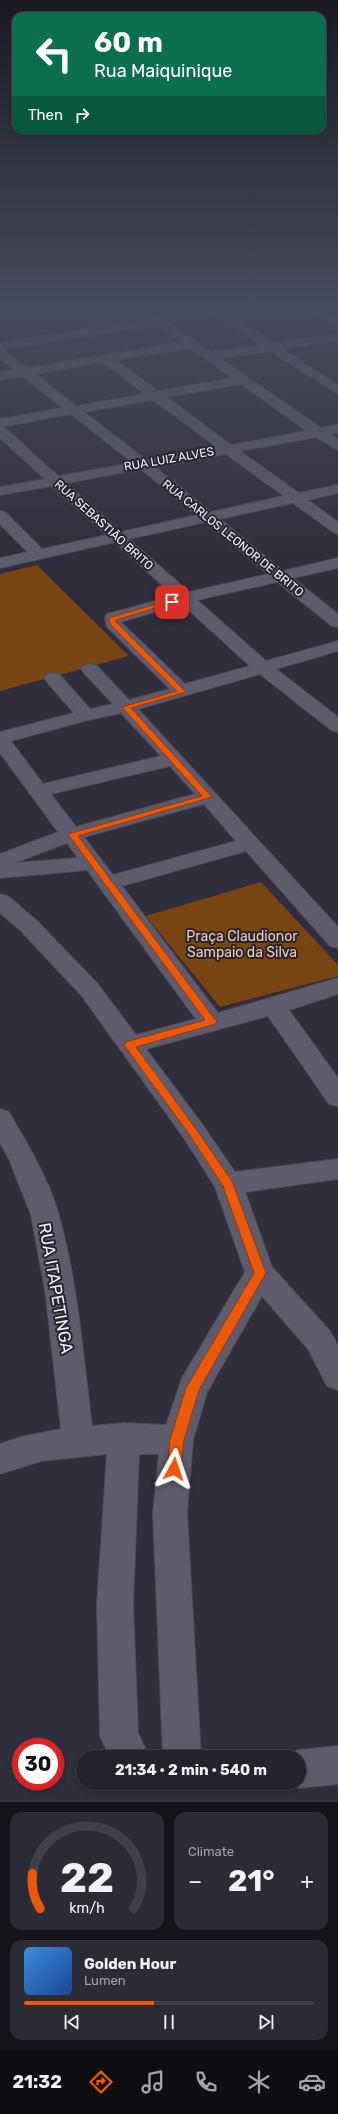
<!DOCTYPE html>
<meta charset="utf-8">
<style>
:root{--surface:#24222d;--page:#2c2a35;--text:#f1f3f6;--muted:#a3a4aa;--line:#413f49;--accent:#ea580c}
body{margin:0;font-family:Rubik,sans-serif;background:var(--page);color:var(--text);height:100vh;display:flex;flex-direction:column;font-size:15px;white-space:nowrap}
*{box-sizing:border-box;margin:0}
p{font-size:13px;color:var(--muted)}
.icon{flex:none;width:22px;height:22px;fill:none;stroke:currentColor;stroke-width:2;stroke-linecap:round;stroke-linejoin:round}
.map{position:relative;height:1802px;overflow:hidden}
.side{display:flex;flex-direction:column;gap:10px;padding:10px;background:#141319;flex:1}
.side>*{flex:none}
.top-card{position:absolute;left:12px;top:12px;width:314px;height:122px;border-radius:12px;box-shadow:0 2px 6px #0003,0 0 0 1px var(--line);background:#0b6e4f;color:#fff;overflow:hidden}
.speed{position:absolute;left:12px;top:1738px;display:flex;gap:8px;font-size:20px;font-weight:700;text-align:center}
.speed>*{display:grid;place-content:center;width:52px;height:52px;border-radius:50%;background:var(--surface);box-shadow:0 2px 6px #0003,0 0 0 1px var(--line);line-height:1}
.speed .limit{border:6px solid #d22;background:#fff;color:#111}
.pin{position:absolute;display:grid;place-items:center;width:34px;height:34px;color:#fff;margin:-17px;border-radius:8px;box-shadow:0 2px 6px #0006}
.me{position:absolute;width:44px;margin:-22px;rotate:5deg;stroke-linejoin:round;filter:drop-shadow(0 0 3px #0008)}
.turn{display:flex;align-items:center;gap:14px;height:84px;padding:0 16px;font-size:18px}
.turn .icon{width:52px;height:52px;stroke-width:2.5}
.turn b{display:block;font-size:28px;line-height:34px}
.then{display:flex;align-items:center;height:38px;padding:0 16px;background:#0003;gap:8px;font-size:15px}
.big{font-size:30px;font-weight:700;line-height:1.1}
.side .widget{flex:1;display:flex;flex-direction:column;justify-content:center;gap:6px;min-width:0;padding:0 14px;border-radius:12px;background:var(--page)}
.side .dial{align-items:center;gap:0}
.dial svg{height:104px;overflow:visible;fill:none;stroke:var(--line);stroke-width:7;stroke-linecap:round;text-anchor:middle}
.dial text{fill:var(--text);stroke:none}
.song{display:flex;align-items:center;gap:12px}
.cover{width:48px;height:48px;border-radius:6px;background:linear-gradient(135deg,hsl(210 70% 55%),hsl(220 70% 35%))}
.played{height:4px;border-radius:2px;background:linear-gradient(90deg,var(--accent) 45%,var(--line) 45%)}
.keys{display:flex;justify-content:space-around;direction:ltr}
.heat{display:flex;justify-content:space-between;align-items:center;font-size:22px;direction:ltr}
.side .tiles{flex:1;display:grid;gap:10px;grid-template-columns:1fr 1fr}
.widget:last-child{grid-column:span 2}
.trip{position:absolute;left:76px;top:1750px;width:230px;height:40px;border-radius:20px;background:var(--surface);box-shadow:0 2px 6px #0003,0 0 0 1px var(--line);font-weight:700;line-height:40px;text-align:center}
.menu{display:flex;height:64px;justify-content:space-around;align-items:center;background:#0e0e12;color:var(--muted)}
.menu .icon{width:28px;height:28px}
.menu .on{color:var(--accent)}
.menu b{font-size:18px;color:var(--text)}
.map>svg:first-child{display:block}
.green{fill:#794513}
.lines{fill:none;stroke-linecap:round;stroke-linejoin:round}
.minor-casing{stroke:#4c4957;stroke-width:2}
.minor{fill:#5e5b6c;fill-rule:evenodd}
.route{fill:#ea580c;stroke:#983908}
.labels{text-anchor:middle;stroke-width:4;stroke-linejoin:round;paint-order:stroke}
.far-street-label{font-size:12px;fill:#f1effa;stroke:#262332}
.park-label{font-size:14px;fill:#f4cdaf;stroke:#262332}
.near-street-label{font-size:17px;fill:#f1effa;stroke:#262332}
</style>
<div class="map">
<svg width="338" height="1802" viewBox="0 0 338 1802">
<rect width="100%" height="100%" fill="#302d3c"/>
<!-- green -->
<g class="green">
<polygon points="37,565 129,656 0,691 0,574"/>
<polygon points="261,882 338,965 338,976 220,1007 146,916"/>
</g>
<g class="lines">
<defs>
<g id="minor">
<path d="M135 308H147L211 352 261 345 207 308H220L274 343 338 334V340L282 349 338 385V394L270 351 220 358 321 428 338 425V433L330 434 338 440V450L316 437 240 451 299 493 338 485V493L308 500 338 522V534L333 532 293 503 220 519 283 571 338 558V568L293 578 338 614V627L332 626 277 582 197 600 266 661 338 641V651L276 669 338 717V732L331 730 260 674 138 709 338 927V948L330 946 246 851 122 886 218 1013 338 978V994L289 1010 338 1078V1106L329 1104 268 1016 146 1049 202 1124 235 1172 338 1159V1179L245 1192 272 1267 330 1331 338 1346V1390L327 1386 308 1349 262 1296 207 1392 193 1440 187 1513 201 1757H163L153 1513 159 1454H139L133 1604 138 1733 149 1757H110L100 1736 97 1604 107 1454 41 1461 0 1474V1444L20 1437 61 1429 45 1290 31 1215 9 1159 0 1143V1109L9 1112C28 1145 49 1179 59 1216 78 1284 83 1356 92 1426L124 1423 166 1425 182 1378 245 1272 215 1187 184 1138 81 995 20 930 0 913V894L8 896 36 920 97 983 136 1035 196 1019 87 870 0 878V854L58 832 0 753V732L74 713 47 682 44 678 47 674 53 673 59 674 90 709 113 704 84 673 81 669 84 665 90 664 96 665 129 700 170 689 107 627 105 618 107 614 174 596 115 542 0 568V558L28 552 0 524V511L5 512 42 549 107 535 52 486 0 495V487L45 479 0 438V427L5 428 58 476 133 463 71 414 0 427V419L63 408 22 376 0 380V372L15 370 0 358V343L149 319ZM157 325 182 342 27 368 2 349ZM190 348 233 378 158 391 115 360ZM103 362 145 394 76 406 35 374ZM241 384 307 431 231 445 167 397ZM153 400 217 447 146 460 84 412ZM226 454 284 496 211 512 155 467ZM141 469 197 515 121 532 66 483ZM206 522 268 574 189 592 129 539ZM182 604 250 666 185 684 121 622ZM121 713 161 756 43 784 11 741 88 720ZM170 766 195 794 76 827 51 794ZM204 804 236 841 113 875 84 837ZM67 843 78 858 14 863Z"/>
<polygon points="306,308 319,308 338,318 338,326"/>
<polygon points="338,1746 338,1784 299,1788 287,1783 299,1783 299,1757 285,1757 285,1755 299,1750"/>
</g>
</defs>
<!-- minor casing -->
<use href="#minor" class="minor-casing"/>
<!-- minor -->
<use href="#minor" class="minor"/>
</g>
<!-- sky -->
<linearGradient id="sky" x2="0" y2="1"><stop stop-color="#1a1921"/><stop offset="0.55" stop-color="#484c61"/><stop offset="1" stop-color="#484c61" stop-opacity="0"/></linearGradient>
<rect width="338" height="560" fill="url(#sky)"/>
<!-- route -->
<polygon class="route" points="170,600 175,602 116,620 116,622 186,692 131,708 212,797 78,836 217,1022 215,1024 136,1047 196,1129 232,1181 266,1273 199,1390 184,1440 181,1469 179,1474 174,1475 169,1474 167,1469 170,1440 186,1388 254,1273 223,1186 189,1134 124,1045 126,1042 205,1020 68,834 202,796 122,707 177,691 110,624 109,618"/>
<g class="labels">
<!-- far-street labels -->
<g class="far-street-label">
<text transform="translate(169 459) rotate(-10)" y="4">RUA LUIZ ALVES</text>
<text transform="translate(104 525) rotate(42)" y="4">RUA SEBASTIÃO BRITO</text>
<text transform="translate(233 538) rotate(39)" y="4">RUA CARLOS LEONOR DE BRITO</text>
</g>
<!-- park labels -->
<g class="park-label">
<text x="242" y="941">Praça Claudionor<tspan x="242" dy="16">Sampaio da Silva</tspan></text>
</g>
<!-- near-street labels -->
<g class="near-street-label">
<text transform="translate(56 1288) rotate(80)" y="6">RUA ITAPETINGA</text>
</g>
</g>
</svg>
<div class="speed"><div class="limit">30</div></div>
<div class="pin" style="left:172px;top:602px;background:#d93025"><svg class="icon" aria-label="arrive" viewBox="0 0 24 24"><path d="M6 21V4h12l-3 4 3 4H6"/></svg></div>
<svg class="me" style="left:174px;top:1469px" viewBox="-20 -20 40 40"><path d="M0-17L14 15 0 8-14 15z" fill="#ea580c" stroke="#fff" stroke-width="4"/></svg>
<div class="trip">21:34 · 2 min · 540 m</div>
<div class="top-card">
<div class="turn"><svg class="icon" aria-label="left" viewBox="0 0 24 24"><path d="M17 20v-9H6M10 6l-5 5 5 5"/></svg><div><b>60 m</b>Rua Maiquinique</div></div>
<div class="then">Then<svg class="icon" aria-label="right" viewBox="0 0 24 24"><path d="M7 20v-9h11M14 6l5 5-5 5"/></svg></div>
</div>
</div>
<section class="side">
<div class="tiles">
<div class="widget dial"><svg viewBox="0 0 100 80">
<path d="M14 69A42 42 0 1 1 86 69"/>
<path d="M14 69A42 42 0 0 1 8 42" stroke="#ea580c"/>
<text x="50" y="56" font-size="32" font-weight="700">22</text>
<text x="50" y="72" font-size="11">km/h</text>
</svg></div>
<div class="widget"><p>Climate</p>
<div class="heat"><a>−</a><b class="big">21°</b><a>+</a></div>
</div>
<div class="widget">
<div class="song"><i class="cover"></i><div><b>Golden Hour</b><p>Lumen</p></div></div>
<div class="played"></div>
<div class="keys"><svg class="icon" aria-label="previous" viewBox="0 0 24 24"><path d="M18 5L8 12l10 7zM5 5v14"/></svg><svg class="icon" aria-label="pause" viewBox="0 0 24 24"><path d="M8 5v14M16 5v14"/></svg><svg class="icon" aria-label="next" viewBox="0 0 24 24"><path d="M6 5l10 7-10 7zM19 5v14"/></svg></div>
</div>
</div>
</section>
<nav class="menu">
<b>21:32</b>
<svg class="icon on" aria-label="directions" viewBox="0 0 24 24"><path d="M12 3l9 9-9 9-9-9zM9 14v-3h6M13 9l2 2-2 2"/></svg>
<svg class="icon" aria-label="music" viewBox="0 0 24 24"><path d="M9 18V5l10-2v13"/><circle cx="6" cy="18" r="3"/><circle cx="16" cy="16" r="3"/></svg>
<svg class="icon" aria-label="phone" viewBox="0 0 24 24"><path d="M5 4h4l2 5-3 2q2 4 5 5l2-3 5 2v4C11 20 4 13 5 4z"/></svg>
<svg class="icon" aria-label="climate" viewBox="0 0 24 24"><path d="M12 3v18M4 7l16 10M4 17L20 7"/></svg>
<svg class="icon" aria-label="car" viewBox="0 0 24 24"><path d="M5 17H2v-5l4-1 3-4h7l3 4 3 1v5h-3M9 17h6M6 11h13"/><circle cx="7" cy="17" r="2"/><circle cx="17" cy="17" r="2"/></svg>
</nav>
